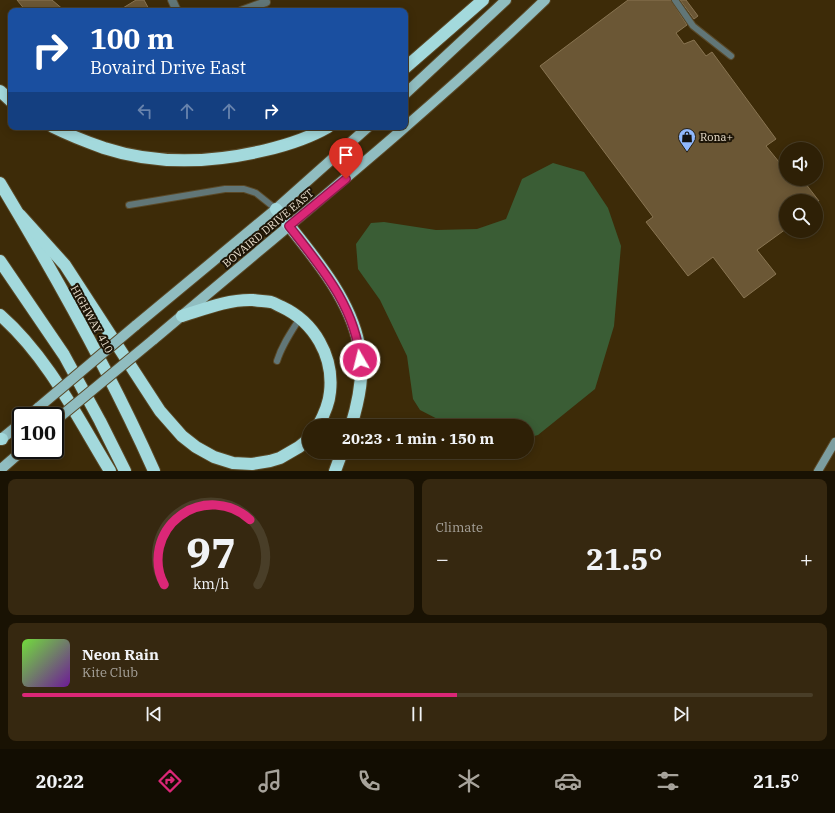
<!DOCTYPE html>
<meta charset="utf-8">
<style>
:root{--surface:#2e2006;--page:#362810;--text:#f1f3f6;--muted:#a7a39b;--line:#493e28;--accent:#db2777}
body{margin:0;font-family:"IBM Plex Serif",serif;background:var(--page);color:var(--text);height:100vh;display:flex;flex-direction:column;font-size:15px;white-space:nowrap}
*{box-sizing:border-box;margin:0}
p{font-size:13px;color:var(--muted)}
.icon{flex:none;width:22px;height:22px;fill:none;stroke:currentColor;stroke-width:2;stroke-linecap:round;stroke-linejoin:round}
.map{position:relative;height:471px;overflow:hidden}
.panel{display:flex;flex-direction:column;gap:8px;padding:8px;background:#191203;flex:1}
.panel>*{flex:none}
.banner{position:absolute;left:8px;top:8px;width:400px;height:122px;border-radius:8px;box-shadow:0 2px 10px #0003,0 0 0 1px var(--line);background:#1a4fa0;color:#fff;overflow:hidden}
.buttons{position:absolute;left:779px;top:142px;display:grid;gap:8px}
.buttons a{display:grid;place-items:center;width:44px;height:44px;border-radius:50%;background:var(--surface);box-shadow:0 2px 10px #0003,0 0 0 1px var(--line);font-size:20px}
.speed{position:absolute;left:12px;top:407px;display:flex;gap:8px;font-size:20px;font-weight:700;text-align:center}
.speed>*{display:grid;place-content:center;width:52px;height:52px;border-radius:50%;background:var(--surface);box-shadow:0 2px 10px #0003,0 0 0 1px var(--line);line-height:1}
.speed .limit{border:2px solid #111;border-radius:6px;background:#fff;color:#111}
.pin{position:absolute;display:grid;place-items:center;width:34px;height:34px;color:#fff;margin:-41px -17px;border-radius:50% 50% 50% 0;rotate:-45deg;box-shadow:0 0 4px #0007}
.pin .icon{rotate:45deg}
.me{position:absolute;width:44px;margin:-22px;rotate:352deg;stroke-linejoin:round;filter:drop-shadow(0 0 3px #0008)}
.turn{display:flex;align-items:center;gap:14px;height:84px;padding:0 16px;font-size:18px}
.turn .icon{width:52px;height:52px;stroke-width:2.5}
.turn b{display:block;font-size:28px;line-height:34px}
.lanes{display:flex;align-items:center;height:38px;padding:0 16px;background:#0003;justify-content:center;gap:20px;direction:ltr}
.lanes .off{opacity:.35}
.big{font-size:30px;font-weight:700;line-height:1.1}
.panel .tile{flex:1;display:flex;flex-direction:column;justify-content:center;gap:6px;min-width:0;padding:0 14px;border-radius:8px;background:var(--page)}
.panel .dial{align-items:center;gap:0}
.dial svg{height:104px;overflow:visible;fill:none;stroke:var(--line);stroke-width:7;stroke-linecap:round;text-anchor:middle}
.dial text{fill:var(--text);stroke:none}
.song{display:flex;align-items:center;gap:12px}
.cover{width:48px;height:48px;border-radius:6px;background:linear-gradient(135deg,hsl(100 70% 55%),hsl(280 70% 35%))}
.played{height:4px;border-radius:2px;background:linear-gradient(90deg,var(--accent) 55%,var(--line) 55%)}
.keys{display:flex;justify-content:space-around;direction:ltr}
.heat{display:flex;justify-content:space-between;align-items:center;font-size:22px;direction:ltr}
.panel .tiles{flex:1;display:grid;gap:8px;grid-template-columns:1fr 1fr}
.tile:last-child{grid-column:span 2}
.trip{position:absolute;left:302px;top:419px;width:232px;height:40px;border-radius:20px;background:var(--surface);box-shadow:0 2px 10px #0003,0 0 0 1px var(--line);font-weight:700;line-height:40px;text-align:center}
.dock{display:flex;height:64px;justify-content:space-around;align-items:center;background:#120d02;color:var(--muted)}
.dock .icon{width:28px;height:28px}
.dock .on{color:var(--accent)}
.dock b{font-size:18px;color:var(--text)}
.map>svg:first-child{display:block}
.green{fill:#3a5d35}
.building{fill:#6b5735;stroke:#897552}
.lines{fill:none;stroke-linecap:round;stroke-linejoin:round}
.lane-casing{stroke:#594827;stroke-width:8}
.street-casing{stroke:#594827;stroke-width:10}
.secondary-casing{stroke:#594827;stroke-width:10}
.primary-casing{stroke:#594827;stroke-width:12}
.highway-casing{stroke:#594827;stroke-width:14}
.lane{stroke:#617677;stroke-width:6}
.street{stroke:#617677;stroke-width:8}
.secondary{stroke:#7c9ea0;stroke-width:8}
.primary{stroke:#90bdc0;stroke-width:10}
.highway{stroke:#a3d9dc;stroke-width:12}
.primary-bridge-casing{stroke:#594827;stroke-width:12;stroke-linecap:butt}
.primary-bridge{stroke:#90bdc0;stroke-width:10}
.route-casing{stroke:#8e194d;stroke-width:10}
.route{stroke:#db2777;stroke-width:7}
.labels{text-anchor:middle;stroke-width:4;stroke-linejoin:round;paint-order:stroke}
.poi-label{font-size:11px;fill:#e9decc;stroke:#1d1507;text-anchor:start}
.street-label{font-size:11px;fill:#e9decc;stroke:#1d1507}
</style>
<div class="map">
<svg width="835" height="471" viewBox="0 0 835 471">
<rect width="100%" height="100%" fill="#3d2b08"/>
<!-- green -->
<polygon class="green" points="553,163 584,172 608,208 621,246 614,326 595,389 538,435 527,438 527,426 451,426 420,410 413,399 407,356 380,300 358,269 356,244 371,223 384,222 436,230 477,229 506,219 522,179"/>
<!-- building -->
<g class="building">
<polygon points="17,0 52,0 65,11 26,11"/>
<polygon points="136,0 144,0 150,11 118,11"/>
<polygon points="628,0 671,0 687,25 676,33 684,44 694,40 706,56 712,52 776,139 766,146 779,162 786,157 786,179 802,179 819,201 786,201 786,213 779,218 786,226 786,229 757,250 776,274 744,298 713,257 688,276 646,222 653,217 540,66"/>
<polygon points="680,0 686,0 698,16 694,19"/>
</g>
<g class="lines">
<defs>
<g id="lane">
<polyline points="675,0 693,26 731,56"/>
<polyline points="129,205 225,189 244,189 256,193 276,209"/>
<path d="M277 361C282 345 291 332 300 318"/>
</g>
<g id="street">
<polyline points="172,0 177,11"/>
<polyline points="241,11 266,2"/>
</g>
<polyline id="secondary" points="818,471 835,442"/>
<g id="primary">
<polyline points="405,94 506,0"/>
<polyline points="135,326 276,209 368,127"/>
<path d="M153 340C285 228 420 120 545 0"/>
<polyline points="29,416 39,407"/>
<polyline points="0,440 21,423"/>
<polyline points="0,470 23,450"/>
</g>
<g id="highway">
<polyline points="405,68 483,0"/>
<polyline points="0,91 11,101"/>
<path d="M53 127C69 135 87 142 104 148 156 165 212 163 266 150 287 145 309 138 328 127"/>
<path d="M0 183C56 276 110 372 154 471"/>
<path d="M276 209C307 249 349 294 359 345 365 372 359 400 351 426"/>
<polyline points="20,215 65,265 160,411 182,436 196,447 214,457 233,463 252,464 270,461 280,458 299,447 309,439"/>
<polyline points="0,261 64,355 100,421 125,471"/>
<path d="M0 315C48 357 77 417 110 471"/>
<path d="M182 316C204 309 229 299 253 300 259 301 265 301 271 302 275 303 279 306 282 307 314 322 334 356 330 392 329 404 324 415 318 426"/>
<polyline points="0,439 2,439"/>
<polyline points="335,471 342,452"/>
</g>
</defs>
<!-- lane casing -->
<use href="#lane" class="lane-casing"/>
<!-- street casing -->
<use href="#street" class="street-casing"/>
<!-- secondary casing -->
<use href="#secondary" class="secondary-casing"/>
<!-- primary casing -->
<use href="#primary" class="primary-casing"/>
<!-- highway casing -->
<use href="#highway" class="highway-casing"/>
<!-- lane -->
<use href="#lane" class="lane"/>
<!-- street -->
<use href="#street" class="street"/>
<!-- secondary -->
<use href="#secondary" class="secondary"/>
<!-- primary -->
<use href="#primary" class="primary"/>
<!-- highway -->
<use href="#highway" class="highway"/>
<defs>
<g id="primary-bridge">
<polyline points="39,407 135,326"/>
<polyline points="55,421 153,340"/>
</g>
</defs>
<!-- primary-bridge casing -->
<use href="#primary-bridge" class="primary-bridge-casing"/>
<!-- primary-bridge -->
<use href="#primary-bridge" class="primary-bridge"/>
</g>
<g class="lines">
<defs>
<path id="route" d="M346 179 289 226C320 266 356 307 360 360"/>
</defs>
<!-- route casing -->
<use href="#route" class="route-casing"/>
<!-- route -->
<use href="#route" class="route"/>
</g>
<!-- icons -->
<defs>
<symbol id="shop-pin" viewBox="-11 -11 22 30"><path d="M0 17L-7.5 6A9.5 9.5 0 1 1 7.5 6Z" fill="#90b8fd" stroke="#1d1507"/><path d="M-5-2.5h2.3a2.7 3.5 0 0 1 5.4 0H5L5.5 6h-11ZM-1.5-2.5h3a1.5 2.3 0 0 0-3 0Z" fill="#111"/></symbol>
</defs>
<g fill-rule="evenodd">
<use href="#shop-pin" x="677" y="127" width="20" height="27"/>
</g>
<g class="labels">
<!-- poi labels -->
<g class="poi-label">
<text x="700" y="141">Rona+</text>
</g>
<!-- street labels -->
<g class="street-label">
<text transform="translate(268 228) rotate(-40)" y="4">BOVAIRD DRIVE EAST</text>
<text transform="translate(92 319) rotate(61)" y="4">HIGHWAY 410</text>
</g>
</g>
</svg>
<div class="buttons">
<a><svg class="icon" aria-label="sound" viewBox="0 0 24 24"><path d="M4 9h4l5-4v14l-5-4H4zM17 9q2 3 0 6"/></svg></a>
<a><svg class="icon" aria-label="search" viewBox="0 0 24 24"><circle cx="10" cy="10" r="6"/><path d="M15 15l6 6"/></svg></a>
</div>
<div class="speed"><div class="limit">100</div></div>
<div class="pin" style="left:346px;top:179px;background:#d93025"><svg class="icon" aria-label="arrive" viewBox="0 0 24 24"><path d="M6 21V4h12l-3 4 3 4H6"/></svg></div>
<svg class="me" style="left:360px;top:360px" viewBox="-20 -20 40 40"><circle r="17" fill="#db2777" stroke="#fff" stroke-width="3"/><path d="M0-11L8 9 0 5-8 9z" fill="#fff"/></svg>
<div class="trip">20:23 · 1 min · 150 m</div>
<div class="banner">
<div class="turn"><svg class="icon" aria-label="right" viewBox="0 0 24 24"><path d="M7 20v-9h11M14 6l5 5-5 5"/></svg><div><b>100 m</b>Bovaird Drive East</div></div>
<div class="lanes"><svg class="icon off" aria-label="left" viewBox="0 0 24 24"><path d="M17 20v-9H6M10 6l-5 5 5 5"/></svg><svg class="icon off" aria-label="ahead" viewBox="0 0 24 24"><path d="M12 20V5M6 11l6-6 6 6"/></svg><svg class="icon off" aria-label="ahead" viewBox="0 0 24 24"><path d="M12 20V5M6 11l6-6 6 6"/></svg><svg class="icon" aria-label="right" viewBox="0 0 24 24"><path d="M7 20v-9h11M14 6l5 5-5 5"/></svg></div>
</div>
</div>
<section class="panel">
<div class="tiles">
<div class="tile dial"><svg viewBox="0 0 100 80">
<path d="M14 69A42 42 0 1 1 86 69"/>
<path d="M14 69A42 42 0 0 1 80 19" stroke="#db2777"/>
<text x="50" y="56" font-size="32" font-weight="700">97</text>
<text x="50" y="72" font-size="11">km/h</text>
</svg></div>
<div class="tile"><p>Climate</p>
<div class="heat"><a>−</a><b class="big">21.5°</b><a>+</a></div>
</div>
<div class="tile">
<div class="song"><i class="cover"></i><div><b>Neon Rain</b><p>Kite Club</p></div></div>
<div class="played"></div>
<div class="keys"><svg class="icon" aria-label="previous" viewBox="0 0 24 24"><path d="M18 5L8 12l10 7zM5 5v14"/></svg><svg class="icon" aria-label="pause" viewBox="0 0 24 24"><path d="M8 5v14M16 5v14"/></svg><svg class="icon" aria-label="next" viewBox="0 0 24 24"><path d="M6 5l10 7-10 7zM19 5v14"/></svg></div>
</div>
</div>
</section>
<nav class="dock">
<b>20:22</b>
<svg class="icon on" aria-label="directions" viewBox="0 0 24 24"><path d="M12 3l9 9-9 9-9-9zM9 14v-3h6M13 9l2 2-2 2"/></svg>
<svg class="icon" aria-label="music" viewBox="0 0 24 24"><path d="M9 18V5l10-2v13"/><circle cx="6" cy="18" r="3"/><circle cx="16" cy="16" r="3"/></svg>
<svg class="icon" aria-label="phone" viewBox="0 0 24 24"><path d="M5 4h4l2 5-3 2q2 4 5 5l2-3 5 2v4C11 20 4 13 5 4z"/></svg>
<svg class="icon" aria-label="climate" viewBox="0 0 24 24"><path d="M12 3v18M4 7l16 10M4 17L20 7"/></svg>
<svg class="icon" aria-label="car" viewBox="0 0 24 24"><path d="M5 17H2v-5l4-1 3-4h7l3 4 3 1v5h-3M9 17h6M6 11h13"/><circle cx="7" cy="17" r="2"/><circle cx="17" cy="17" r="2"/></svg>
<svg class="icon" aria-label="filters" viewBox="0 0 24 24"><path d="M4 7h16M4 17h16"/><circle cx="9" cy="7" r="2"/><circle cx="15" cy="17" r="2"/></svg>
<b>21.5°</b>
</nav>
